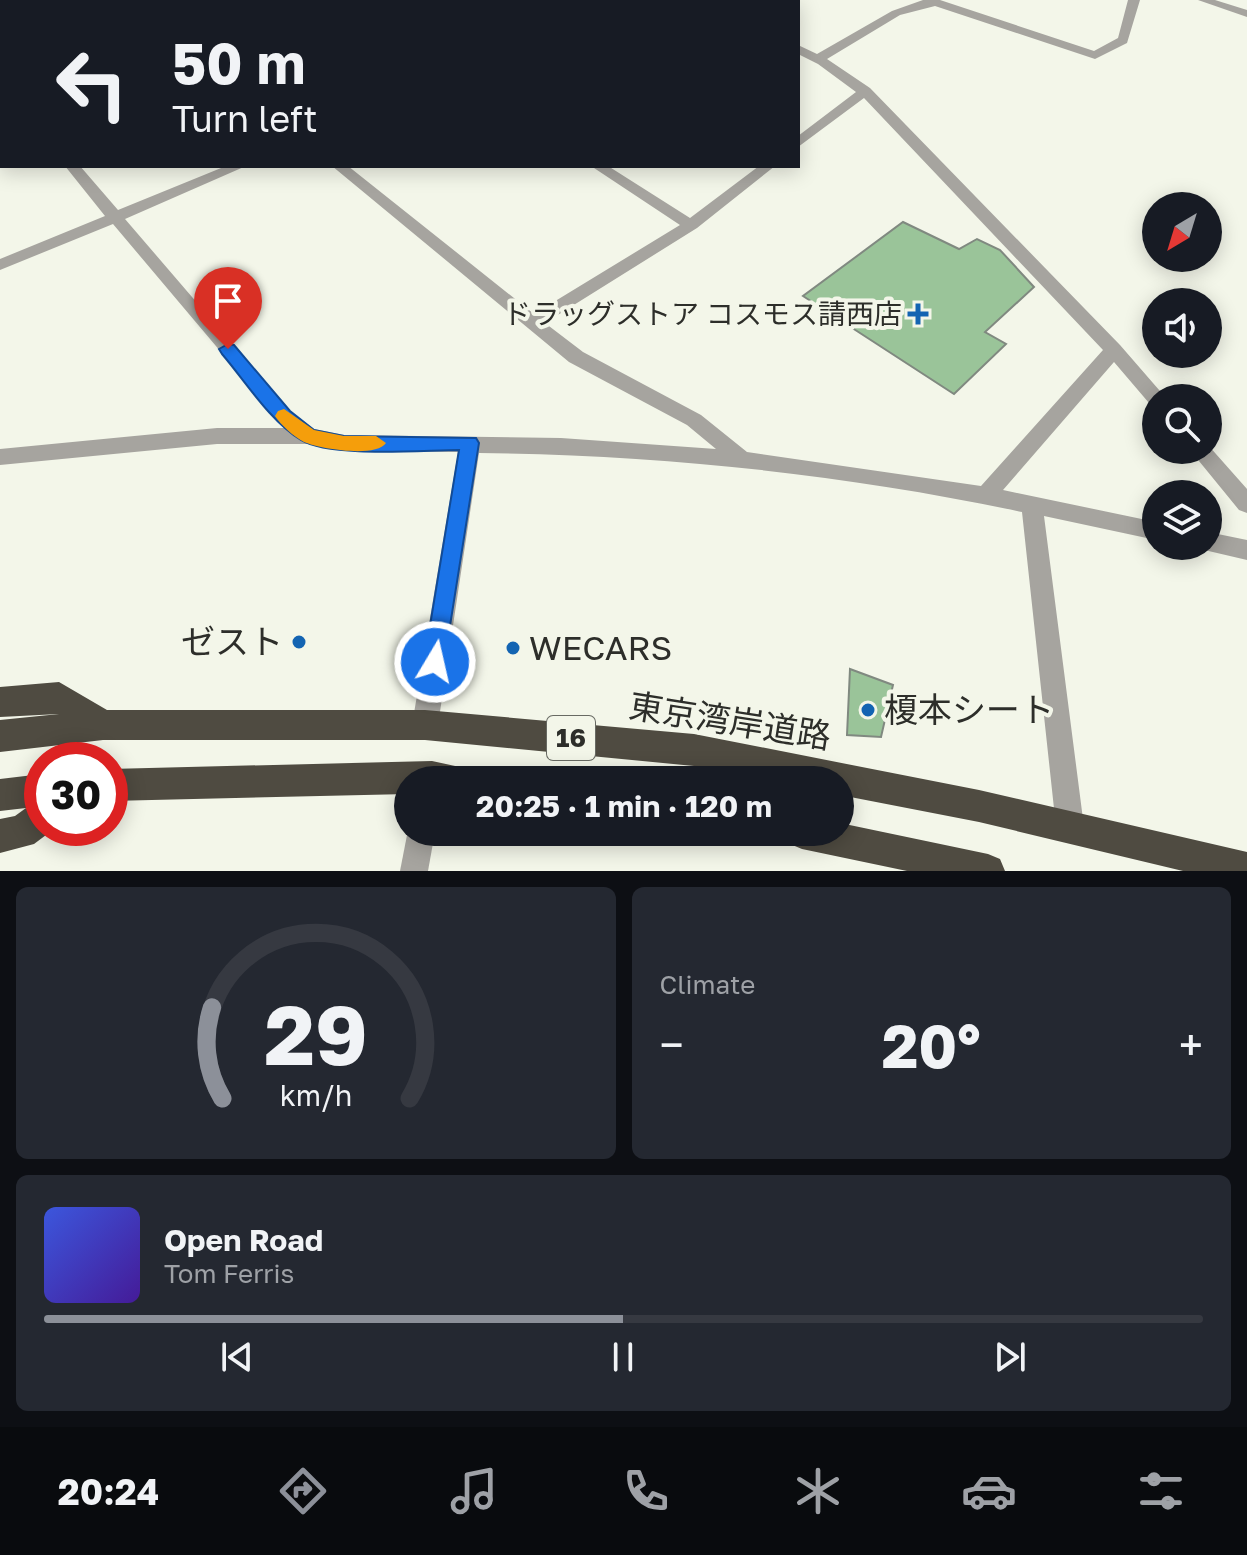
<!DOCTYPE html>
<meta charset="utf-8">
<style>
:root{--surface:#171b24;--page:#242831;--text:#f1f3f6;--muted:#9ea1a6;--line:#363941;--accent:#8c9099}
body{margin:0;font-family:"Golos Text","Noto Sans JP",sans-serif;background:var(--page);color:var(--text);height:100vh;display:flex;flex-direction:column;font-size:30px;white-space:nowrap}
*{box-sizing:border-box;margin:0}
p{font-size:26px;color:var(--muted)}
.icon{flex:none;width:44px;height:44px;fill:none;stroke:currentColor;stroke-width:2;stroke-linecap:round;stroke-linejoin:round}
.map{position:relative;height:871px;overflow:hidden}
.panel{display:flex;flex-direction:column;gap:16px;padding:16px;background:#0d0f14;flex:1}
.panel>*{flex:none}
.banner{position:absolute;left:0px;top:0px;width:800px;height:168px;box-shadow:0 4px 20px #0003;background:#171b24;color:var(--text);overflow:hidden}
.needle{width:52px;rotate:218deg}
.controls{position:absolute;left:1142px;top:192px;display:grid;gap:16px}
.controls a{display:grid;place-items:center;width:80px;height:80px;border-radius:50%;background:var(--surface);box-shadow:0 4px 20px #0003;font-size:40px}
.speed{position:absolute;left:24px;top:742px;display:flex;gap:16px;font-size:40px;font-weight:700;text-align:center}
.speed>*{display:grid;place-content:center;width:104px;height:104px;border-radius:50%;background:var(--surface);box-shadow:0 4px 20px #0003;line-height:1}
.speed .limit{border:12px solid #d22;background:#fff;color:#111}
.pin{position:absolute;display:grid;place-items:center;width:68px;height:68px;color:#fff;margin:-82px -34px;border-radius:50% 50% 50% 0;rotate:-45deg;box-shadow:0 0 8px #0007}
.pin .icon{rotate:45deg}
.me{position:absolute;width:88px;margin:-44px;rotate:9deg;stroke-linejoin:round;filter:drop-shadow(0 0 6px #0008)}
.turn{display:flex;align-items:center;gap:28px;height:168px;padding:0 40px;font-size:36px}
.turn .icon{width:104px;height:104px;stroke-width:2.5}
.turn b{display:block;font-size:56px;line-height:68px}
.big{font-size:60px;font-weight:700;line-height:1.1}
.panel .card{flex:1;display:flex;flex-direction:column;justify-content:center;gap:12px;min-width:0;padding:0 28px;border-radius:12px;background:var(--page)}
.panel .dial{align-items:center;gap:0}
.dial svg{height:208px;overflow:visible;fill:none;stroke:var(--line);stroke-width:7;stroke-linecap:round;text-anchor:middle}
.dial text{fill:var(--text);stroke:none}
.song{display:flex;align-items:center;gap:24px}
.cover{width:96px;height:96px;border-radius:12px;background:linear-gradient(135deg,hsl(230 70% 55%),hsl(260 70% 35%))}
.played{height:8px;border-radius:4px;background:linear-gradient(90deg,var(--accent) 50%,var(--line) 50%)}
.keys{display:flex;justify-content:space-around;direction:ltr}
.heat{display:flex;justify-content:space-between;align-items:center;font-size:44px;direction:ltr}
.panel .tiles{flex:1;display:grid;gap:16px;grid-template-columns:1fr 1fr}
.card:last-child{grid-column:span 2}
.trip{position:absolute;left:394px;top:766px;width:460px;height:80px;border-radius:40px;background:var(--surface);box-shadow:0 4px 20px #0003;font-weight:700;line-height:80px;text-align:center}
.dock{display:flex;height:128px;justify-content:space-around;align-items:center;background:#090b0e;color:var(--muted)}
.dock .icon{width:56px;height:56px}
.dock .active{color:var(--accent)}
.dock b{font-size:36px;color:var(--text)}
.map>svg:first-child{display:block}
.building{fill:#9ac499;stroke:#808980;stroke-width:2}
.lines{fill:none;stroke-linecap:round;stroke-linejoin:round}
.minor{fill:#a6a49f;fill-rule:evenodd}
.highway{fill:#4f4b41;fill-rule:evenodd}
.route{fill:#1a73e8;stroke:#114b97;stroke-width:2}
.slow{fill:#f59e0b}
.poi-dot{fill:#1364b2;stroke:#f3f6e9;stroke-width:3}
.labels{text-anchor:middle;stroke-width:8;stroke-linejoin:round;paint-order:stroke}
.shield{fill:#f3f6e9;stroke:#686a63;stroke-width:2}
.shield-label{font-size:26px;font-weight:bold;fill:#2d2e2a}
.poi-label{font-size:28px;fill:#2d2e2a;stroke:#f3f6e9;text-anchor:end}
.near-poi-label{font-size:34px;fill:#2d2e2a;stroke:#f3f6e9;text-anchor:start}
.near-street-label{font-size:34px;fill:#2d2e2a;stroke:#f3f6e9}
</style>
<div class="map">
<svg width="1247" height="871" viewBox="0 0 1247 871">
<rect width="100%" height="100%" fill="#f3f6e9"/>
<!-- building -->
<g class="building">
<polygon points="903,222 959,249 977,239 1000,250 1034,287 985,332 1006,344 954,394 803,296"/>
<polygon points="850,669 893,685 881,737 847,735"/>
</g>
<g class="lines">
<!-- minor -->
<g class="minor">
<polygon points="109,0 126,0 107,2"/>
<polygon points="137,0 149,0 151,2 139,2"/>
<polygon points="321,0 334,0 336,2 323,2"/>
<polygon points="382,0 397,0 380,2"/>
<polygon points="609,0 621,0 607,2"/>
<polygon points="672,0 687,0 689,2 674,2"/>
<path d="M923 0H940L1094 51 1118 38 1128 0H1140L1127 43 1095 59 935 6 900 15 827 59 870 88 1120 345 1166 398H1156V405L1149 403 1114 362 1003 490 1156 522V540L1044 516 1084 827 1080 837 1070 841 1060 837 1056 827 1022 512C844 474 660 455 479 453L438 725 434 734 425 738 416 734 412 725 458 452 344 451 308 444H217L0 465V449L217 428H285L113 224 0 270V259L105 216 65 166H80L118 210 226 166H246L125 219 290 411 314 429 344 435 561 438 716 449 687 425 569 362 332 166H348L534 314 680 225 591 166H608L690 218 759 166H775L697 228 545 323 583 352 701 415 747 452 981 486 1103 350 864 98 798 147V136L856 92 818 64 798 54V45L817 54 892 11Z"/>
<polygon points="1198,0 1215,0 1247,10 1247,17"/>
<rect x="0" y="31" width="2" height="8"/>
<polygon points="0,80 2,81 2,90 0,89"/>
<polygon points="1208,445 1247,489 1247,513 1239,510 1190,450 1208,450"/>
<polygon points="1208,532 1247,540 1247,560 1200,549 1199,546 1208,546"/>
<polygon points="408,830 435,832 428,871 400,871"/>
</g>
<!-- highway -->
<g class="highway">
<polygon points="59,682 107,710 425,710 694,734 979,790 1247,852 1247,871 1183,871 979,822 840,795 840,780 765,780 694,766 425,740 103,740 0,752 0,720 59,714 0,717 0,687"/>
<polygon points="432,761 469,769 474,780 408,780 408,794 110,801 110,769"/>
<polygon points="42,774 42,828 54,829 34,844 0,853 0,819 15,816 26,808 0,811 0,779"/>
<polygon points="840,823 988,854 1000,859 1005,871 907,871 802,849 790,844 785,832 840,832"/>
</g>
</g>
<!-- route -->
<path class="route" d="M228 344 234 345 290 411 314 430 344 436 476 438 479 443 443 670 435 673 427 670 424 662 459 450C423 450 330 458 301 440 269 420 246 382 222 354L219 349Z"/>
<!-- slow -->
<path class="slow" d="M284 409 314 430 344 436H376L386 443C376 458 320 449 304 442 294 437 281 425 275 416L278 411Z"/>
<!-- markers -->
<g class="poi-dot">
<path d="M914 302h8v8h8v8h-8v8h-8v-8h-8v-8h8z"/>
<circle cx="299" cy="642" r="8"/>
<circle cx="513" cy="648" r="8"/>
<circle cx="868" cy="710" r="8"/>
</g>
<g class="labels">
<!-- shield labels -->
<rect class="shield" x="547" y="716" width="48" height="44" rx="6"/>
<g class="shield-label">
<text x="571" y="747">16</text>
</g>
<!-- poi labels -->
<g class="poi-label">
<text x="902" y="324">ドラッグストア コスモス請西店</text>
</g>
<!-- near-poi labels -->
<g class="near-poi-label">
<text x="283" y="654" text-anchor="end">ゼスト</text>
<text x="529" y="660">WECARS</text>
<text x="884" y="722">榎本シート</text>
</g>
<!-- near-street labels -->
<g class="near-street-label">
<text transform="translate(730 721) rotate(9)" y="12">東京湾岸道路</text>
</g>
</g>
</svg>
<div class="controls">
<a><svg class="needle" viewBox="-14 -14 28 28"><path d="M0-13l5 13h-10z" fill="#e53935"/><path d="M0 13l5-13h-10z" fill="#9ea1a6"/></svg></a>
<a><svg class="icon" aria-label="sound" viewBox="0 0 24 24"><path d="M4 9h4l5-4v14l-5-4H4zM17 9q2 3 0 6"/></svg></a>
<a><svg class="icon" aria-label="search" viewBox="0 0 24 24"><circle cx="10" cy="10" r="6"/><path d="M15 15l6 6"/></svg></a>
<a><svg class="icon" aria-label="layers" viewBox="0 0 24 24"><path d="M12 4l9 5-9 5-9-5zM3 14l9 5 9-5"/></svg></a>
</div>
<div class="speed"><div class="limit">30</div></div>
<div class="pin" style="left:228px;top:349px;background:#d93025"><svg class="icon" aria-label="arrive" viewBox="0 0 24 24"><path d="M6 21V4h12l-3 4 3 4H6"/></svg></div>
<svg class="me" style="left:435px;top:662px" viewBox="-20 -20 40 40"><circle r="17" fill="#1a73e8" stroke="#fff" stroke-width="3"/><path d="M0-11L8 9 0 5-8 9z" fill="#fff"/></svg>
<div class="trip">20:25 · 1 min · 120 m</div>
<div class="banner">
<div class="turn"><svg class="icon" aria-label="left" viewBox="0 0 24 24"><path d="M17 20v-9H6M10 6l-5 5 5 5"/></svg><div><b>50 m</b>Turn left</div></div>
</div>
</div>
<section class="panel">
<div class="tiles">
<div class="card dial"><svg viewBox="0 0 100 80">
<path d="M14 69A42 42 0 1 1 86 69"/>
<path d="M14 69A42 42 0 0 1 10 34" stroke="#8c9099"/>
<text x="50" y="56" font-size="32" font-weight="700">29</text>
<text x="50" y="72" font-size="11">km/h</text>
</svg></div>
<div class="card"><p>Climate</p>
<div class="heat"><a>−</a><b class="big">20°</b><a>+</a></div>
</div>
<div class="card">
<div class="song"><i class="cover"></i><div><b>Open Road</b><p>Tom Ferris</p></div></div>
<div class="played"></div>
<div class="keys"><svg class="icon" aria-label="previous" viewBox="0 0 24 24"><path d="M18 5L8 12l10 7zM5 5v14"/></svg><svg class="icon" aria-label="pause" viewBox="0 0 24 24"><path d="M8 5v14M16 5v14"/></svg><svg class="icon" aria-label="next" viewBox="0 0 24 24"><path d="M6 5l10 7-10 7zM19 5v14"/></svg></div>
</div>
</div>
</section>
<nav class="dock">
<b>20:24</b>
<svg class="icon active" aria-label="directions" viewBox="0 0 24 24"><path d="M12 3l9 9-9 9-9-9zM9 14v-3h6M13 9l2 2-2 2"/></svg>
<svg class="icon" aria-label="music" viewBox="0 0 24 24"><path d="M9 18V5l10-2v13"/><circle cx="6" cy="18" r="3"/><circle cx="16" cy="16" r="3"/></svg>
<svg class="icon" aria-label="phone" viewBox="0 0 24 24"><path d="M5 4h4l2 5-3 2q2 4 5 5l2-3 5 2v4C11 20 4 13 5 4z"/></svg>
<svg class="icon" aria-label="climate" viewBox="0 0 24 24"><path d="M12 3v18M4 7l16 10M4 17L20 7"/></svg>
<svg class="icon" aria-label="car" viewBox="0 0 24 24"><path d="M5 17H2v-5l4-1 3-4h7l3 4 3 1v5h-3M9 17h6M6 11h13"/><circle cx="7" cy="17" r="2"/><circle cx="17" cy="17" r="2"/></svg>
<svg class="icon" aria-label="filters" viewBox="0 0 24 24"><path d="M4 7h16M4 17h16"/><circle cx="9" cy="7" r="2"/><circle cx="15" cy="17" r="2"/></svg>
</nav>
